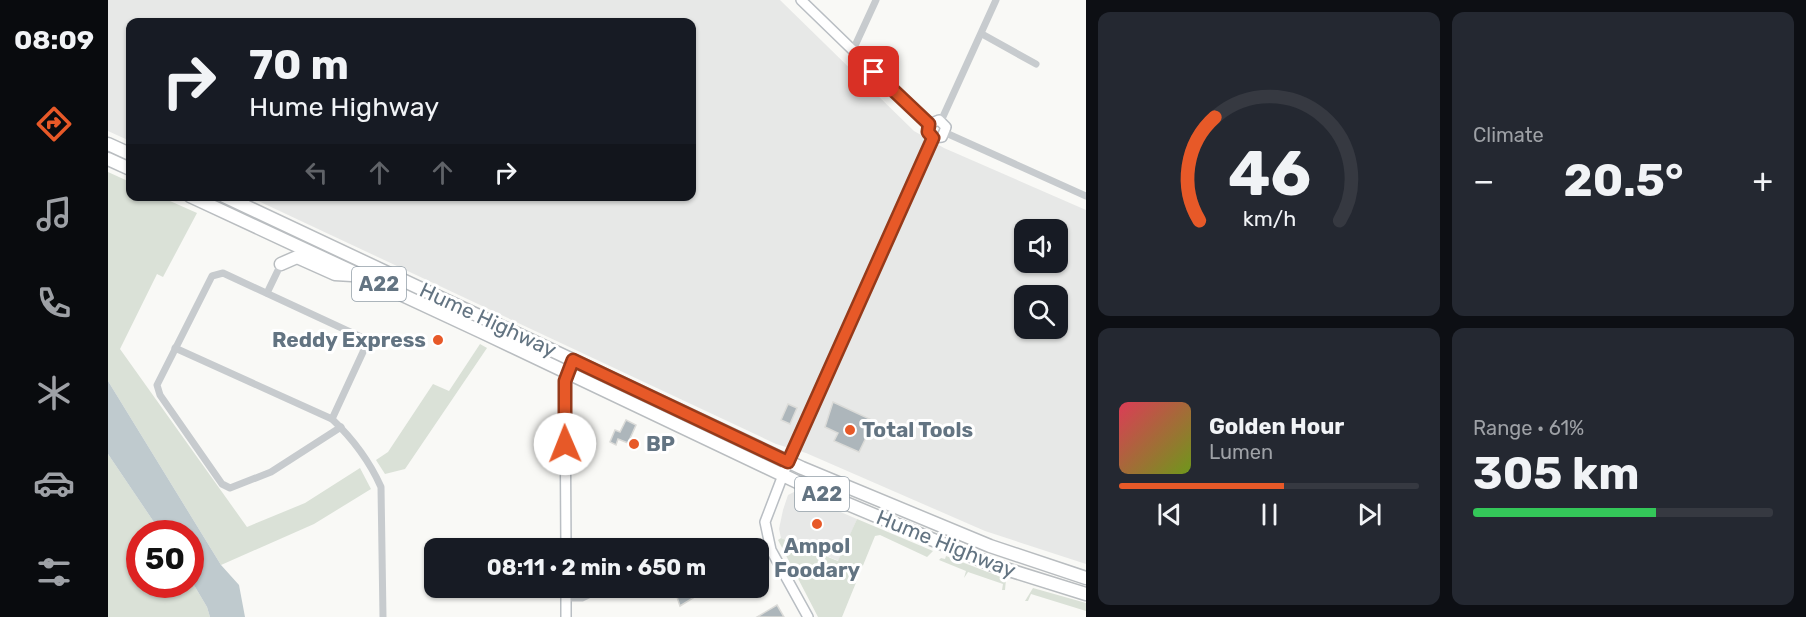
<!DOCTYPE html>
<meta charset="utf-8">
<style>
:root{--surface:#171b24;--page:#242831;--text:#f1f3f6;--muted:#9ea1a6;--line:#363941;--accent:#e75928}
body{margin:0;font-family:Rubik,sans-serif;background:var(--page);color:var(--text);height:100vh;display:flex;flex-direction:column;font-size:22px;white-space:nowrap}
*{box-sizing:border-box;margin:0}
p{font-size:20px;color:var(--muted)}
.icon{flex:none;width:33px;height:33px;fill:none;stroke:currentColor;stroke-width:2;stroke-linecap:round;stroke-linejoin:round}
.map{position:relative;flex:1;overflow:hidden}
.panel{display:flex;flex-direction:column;gap:12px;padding:12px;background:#0d0f14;width:720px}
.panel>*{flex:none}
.hud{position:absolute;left:18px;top:18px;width:570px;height:183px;border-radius:12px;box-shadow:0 2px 4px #0004;background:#171b24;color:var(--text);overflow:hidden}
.buttons{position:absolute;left:906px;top:219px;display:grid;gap:12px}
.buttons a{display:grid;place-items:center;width:54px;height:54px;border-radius:12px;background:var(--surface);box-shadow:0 2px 4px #0004;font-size:30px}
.speed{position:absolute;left:18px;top:520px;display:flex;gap:12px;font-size:30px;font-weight:700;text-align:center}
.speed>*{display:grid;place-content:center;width:78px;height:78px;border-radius:50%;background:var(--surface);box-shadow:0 2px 4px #0004;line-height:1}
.speed .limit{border:9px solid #d22;background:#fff;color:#111}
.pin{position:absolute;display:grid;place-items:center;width:51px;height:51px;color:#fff;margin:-26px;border-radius:12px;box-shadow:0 3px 9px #0006}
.me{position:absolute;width:66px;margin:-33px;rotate:359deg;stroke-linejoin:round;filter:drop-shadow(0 0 4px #0008)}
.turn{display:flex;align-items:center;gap:21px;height:126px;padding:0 24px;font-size:27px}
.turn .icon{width:78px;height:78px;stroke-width:2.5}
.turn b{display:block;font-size:42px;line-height:51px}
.lanes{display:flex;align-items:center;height:57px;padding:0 24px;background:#0003;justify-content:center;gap:30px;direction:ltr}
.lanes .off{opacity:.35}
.big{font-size:45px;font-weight:700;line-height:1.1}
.panel .tile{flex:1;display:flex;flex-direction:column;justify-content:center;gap:9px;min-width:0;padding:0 21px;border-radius:12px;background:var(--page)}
.panel .dial{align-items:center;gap:0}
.dial svg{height:156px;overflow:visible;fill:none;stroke:var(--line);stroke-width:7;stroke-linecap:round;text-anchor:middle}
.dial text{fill:var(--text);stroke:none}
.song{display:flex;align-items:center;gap:18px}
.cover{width:72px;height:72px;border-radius:9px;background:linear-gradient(135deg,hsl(350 70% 55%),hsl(80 70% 35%))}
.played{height:6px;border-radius:3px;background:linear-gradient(90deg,var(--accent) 55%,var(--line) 55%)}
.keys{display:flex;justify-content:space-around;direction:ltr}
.heat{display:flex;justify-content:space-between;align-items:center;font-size:33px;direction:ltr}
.charge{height:9px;border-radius:4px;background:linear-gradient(90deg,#34c759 61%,var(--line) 0)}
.panel .tiles{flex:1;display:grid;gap:12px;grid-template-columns:repeat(2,1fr)}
.trip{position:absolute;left:316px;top:538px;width:345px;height:60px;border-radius:12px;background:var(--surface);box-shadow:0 2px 4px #0004;font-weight:700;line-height:60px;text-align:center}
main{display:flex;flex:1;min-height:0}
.dock{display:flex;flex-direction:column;width:108px;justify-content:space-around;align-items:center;background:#090b0e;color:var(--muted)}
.dock .icon{width:42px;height:42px}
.dock .current{color:var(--accent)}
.dock b{font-size:27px;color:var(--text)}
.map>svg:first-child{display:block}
.built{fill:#e7e8e7;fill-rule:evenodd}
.green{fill:#dae1d7}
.water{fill:#bfcace}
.building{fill:#adb6bb;stroke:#dbdbd8;stroke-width:1.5}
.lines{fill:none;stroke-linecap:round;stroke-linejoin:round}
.secondary-casing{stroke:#b9bec3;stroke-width:12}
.highway-casing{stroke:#b9bdc0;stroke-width:15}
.street{stroke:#c7cbce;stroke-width:7}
.secondary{stroke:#fff;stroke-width:9}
.highway{stroke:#fff;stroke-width:12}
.route-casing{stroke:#963a1a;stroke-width:15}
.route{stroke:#e75928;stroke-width:10}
.poi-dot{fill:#e75928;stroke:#fff;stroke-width:2}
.labels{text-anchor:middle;stroke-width:6;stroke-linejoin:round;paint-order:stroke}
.shield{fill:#fff;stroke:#929ea8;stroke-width:1.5}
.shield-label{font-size:20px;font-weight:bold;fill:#637482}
.street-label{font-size:21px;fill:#637482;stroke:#fff}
.poi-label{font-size:21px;font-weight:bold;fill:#637482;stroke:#fff;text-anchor:start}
</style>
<main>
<nav class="dock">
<b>08:09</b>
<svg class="icon current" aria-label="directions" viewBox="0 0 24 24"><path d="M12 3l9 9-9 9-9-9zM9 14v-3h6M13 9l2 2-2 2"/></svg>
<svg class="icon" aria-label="music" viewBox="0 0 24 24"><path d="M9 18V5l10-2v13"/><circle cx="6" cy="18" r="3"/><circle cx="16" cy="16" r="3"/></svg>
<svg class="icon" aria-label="phone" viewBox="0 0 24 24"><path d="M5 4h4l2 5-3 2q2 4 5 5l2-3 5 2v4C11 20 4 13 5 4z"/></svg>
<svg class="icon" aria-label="climate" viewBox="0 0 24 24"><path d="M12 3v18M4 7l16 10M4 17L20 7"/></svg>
<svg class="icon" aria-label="car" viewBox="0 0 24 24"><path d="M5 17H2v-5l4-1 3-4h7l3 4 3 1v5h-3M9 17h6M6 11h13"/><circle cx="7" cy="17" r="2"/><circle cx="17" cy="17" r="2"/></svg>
<svg class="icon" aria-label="filters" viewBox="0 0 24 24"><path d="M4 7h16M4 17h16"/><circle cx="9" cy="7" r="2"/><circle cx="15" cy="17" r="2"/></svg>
</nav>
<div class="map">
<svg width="978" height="617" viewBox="0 0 978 617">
<rect width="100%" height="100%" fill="#f9f9f6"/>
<!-- built -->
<g class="built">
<path d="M0 0H672L806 131 836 148 978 210V564L877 531 698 453 668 444 142 197 584 196V22H22V141L0 131ZM916 230H950V262H916ZM916 296H950V328H916Z"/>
<polygon points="686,492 749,519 731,561 673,538 671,529 675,510 680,495"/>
</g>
<!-- green -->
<g class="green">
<polygon points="0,172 22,182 22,196 53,197 89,213 55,277 49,274 12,349 139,527 197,503 252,468 263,489 206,524 113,565 0,381"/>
<polygon points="372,344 379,348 297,469 277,474 268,460 280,452 325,384 341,391"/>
<polygon points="0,454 54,534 32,534 32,585 82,585 83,580 99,607 102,617 0,617"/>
<polygon points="749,519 825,551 819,557 772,535 767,536 734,617 710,617 670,540 673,538 730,561"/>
<polygon points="838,556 898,579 897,590 894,590 895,584 860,572 856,578 858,571 831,560 833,558 837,559"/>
<polygon points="925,588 978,603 978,611 923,594 920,601 917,601"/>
</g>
<!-- water -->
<polygon class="water" points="0,381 113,565 131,585 137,617 102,617 99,607 83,580 82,534 54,534 0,454"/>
<!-- building -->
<g class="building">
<polygon points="725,402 766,421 751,452 726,441 730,433 717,427"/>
<polygon points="680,404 689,408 682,424 673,420"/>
<polygon points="518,420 528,425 520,443 510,439 508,445 502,442 507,430 512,432"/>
<polygon points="566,588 601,588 572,606"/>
<polygon points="669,605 676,617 649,617"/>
</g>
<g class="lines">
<defs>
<g id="secondary">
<polyline points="693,0 821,124"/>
<polyline points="821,124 831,120 838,127 834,137 825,138"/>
<polyline points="458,549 457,381 465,360"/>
<polyline points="458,617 458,588"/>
<polyline points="700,617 663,550 657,522 680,462 825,138"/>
</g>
<g id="highway">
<polyline points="0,144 22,154"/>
<polyline points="0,159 22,169"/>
<polyline points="82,196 376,333 704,489 885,565 978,594"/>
<polyline points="116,196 694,468 882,546 978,578"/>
<polyline points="173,264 189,257 227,274 244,275"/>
</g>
</defs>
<!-- secondary casing -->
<use href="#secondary" class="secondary-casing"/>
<!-- highway casing -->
<use href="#highway" class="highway-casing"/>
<!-- street -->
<g class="street">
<polyline points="874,34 928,64"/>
<polyline points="745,50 768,0"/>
<polyline points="833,121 888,0"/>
<polyline points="838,133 978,196"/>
<polyline points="159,293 173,264"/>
<path d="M67 348 224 419C245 439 261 460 273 487L275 617"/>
<polyline points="224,419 255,352 256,346 253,337 115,273 104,276 49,385 52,395 114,484 122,488 163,472 233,427"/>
<polyline points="458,598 474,598 495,588"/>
</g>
<!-- secondary -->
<use href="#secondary" class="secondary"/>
<!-- highway -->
<use href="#highway" class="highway"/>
</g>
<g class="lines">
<defs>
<polyline id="route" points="457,444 457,381 465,360 680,462 825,138 820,132 821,124 766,72"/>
</defs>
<!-- route casing -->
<use href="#route" class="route-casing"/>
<!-- route -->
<use href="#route" class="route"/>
</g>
<!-- markers -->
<g class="poi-dot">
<circle cx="330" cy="340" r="6"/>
<circle cx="742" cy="430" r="6"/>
<circle cx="526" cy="444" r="6"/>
<circle cx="709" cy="524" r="6"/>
</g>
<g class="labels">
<!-- shield labels -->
<g class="shield">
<rect x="244" y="267" width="54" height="34" rx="4.5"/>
<rect x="687" y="477" width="54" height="34" rx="4.5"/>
</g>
<g class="shield-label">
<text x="271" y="291">A22</text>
<text x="714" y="501">A22</text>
</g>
<!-- street labels -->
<g class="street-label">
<text transform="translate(380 320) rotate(25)" y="7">Hume Highway</text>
<text transform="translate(838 544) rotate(22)" y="7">Hume Highway</text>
</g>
<!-- poi labels -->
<g class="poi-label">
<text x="318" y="347" text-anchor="end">Reddy Express</text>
<text x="754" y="437">Total Tools</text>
<text x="538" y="451">BP</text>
<text x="709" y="553" text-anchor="middle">Ampol<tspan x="709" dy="24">Foodary</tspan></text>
</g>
</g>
</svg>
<div class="buttons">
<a><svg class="icon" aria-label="sound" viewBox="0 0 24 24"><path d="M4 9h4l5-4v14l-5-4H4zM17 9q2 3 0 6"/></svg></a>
<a><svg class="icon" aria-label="search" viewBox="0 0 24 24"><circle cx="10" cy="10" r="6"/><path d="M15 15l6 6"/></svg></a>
</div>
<div class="speed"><div class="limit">50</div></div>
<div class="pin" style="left:766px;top:72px;background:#d93025"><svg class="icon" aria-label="arrive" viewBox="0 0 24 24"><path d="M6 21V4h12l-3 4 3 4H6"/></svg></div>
<svg class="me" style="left:457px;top:444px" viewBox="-20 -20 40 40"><circle r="19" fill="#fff"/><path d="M0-13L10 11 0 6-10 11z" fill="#e75928"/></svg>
<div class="trip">08:11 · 2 min · 650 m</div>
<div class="hud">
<div class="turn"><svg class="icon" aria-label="right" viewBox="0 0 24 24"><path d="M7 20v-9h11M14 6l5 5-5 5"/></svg><div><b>70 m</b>Hume Highway</div></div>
<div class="lanes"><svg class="icon off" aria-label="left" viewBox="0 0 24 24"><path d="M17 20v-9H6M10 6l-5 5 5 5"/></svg><svg class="icon off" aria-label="ahead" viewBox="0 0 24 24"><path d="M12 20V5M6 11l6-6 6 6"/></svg><svg class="icon off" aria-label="ahead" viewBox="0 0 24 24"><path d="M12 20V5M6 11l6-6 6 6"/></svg><svg class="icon" aria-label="right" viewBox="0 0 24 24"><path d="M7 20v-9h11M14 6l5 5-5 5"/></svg></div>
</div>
</div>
<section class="panel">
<div class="tiles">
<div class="tile dial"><svg viewBox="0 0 100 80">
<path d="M14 69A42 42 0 1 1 86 69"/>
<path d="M14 69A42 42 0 0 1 22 16" stroke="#e75928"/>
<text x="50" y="56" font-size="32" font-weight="700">46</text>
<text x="50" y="72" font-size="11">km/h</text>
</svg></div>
<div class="tile"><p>Climate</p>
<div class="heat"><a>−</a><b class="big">20.5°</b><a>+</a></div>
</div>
<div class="tile">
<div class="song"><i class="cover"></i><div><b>Golden Hour</b><p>Lumen</p></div></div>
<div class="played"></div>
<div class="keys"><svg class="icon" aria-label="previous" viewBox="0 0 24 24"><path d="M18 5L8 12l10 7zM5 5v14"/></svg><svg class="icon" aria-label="pause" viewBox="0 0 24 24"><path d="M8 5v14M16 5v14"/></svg><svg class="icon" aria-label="next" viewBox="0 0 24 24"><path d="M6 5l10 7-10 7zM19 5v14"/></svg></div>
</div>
<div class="tile"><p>Range · 61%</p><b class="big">305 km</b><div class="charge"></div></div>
</div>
</section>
</main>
